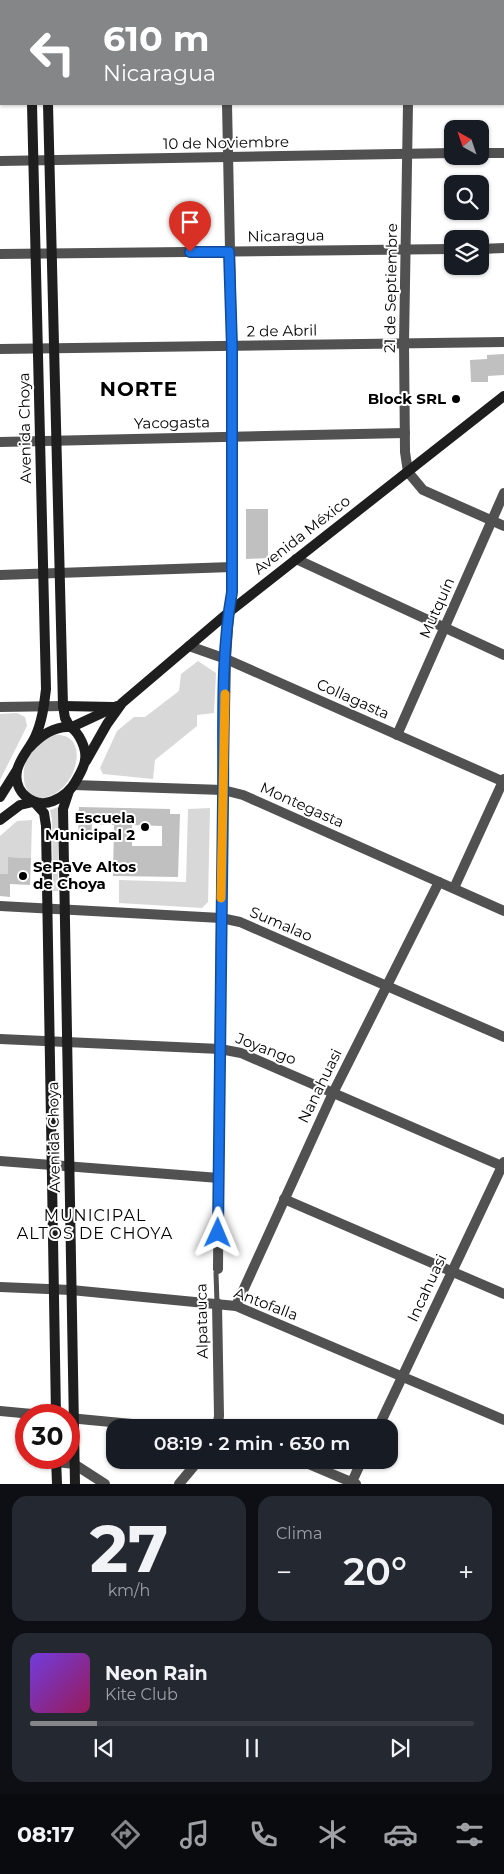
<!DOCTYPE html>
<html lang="es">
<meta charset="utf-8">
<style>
:root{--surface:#171b24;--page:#242831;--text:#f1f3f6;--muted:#9ea1a6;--line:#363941;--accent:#858687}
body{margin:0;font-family:Montserrat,sans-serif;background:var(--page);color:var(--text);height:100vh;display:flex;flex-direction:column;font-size:19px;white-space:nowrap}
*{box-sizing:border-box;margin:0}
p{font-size:16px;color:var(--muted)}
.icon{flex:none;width:28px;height:28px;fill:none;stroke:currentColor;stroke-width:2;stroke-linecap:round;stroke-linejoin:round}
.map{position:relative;height:1484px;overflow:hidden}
.sheet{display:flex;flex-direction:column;gap:12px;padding:12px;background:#0d0f14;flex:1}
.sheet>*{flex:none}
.top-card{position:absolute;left:0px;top:0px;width:505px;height:105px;box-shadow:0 1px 4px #0004;background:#858687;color:#fff;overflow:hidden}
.needle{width:32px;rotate:320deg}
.fabs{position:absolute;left:444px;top:120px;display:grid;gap:10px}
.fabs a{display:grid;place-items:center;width:45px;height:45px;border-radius:10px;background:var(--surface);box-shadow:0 1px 4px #0004;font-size:25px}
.speed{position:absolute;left:15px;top:1404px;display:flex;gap:10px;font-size:25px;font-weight:700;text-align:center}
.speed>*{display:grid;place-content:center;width:65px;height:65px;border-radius:50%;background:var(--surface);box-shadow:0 1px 4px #0004;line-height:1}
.speed .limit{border:8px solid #d22;background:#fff;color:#111}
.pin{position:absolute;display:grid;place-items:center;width:42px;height:42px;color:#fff;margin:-51px -21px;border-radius:50% 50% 50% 0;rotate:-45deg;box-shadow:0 0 5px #0007}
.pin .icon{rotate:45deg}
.me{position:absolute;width:55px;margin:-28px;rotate:1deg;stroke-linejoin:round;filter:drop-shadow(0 0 4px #0008)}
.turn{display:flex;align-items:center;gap:18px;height:105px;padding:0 20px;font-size:22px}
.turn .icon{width:65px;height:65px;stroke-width:2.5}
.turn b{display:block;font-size:35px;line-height:42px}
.big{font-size:38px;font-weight:600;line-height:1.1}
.sheet .widget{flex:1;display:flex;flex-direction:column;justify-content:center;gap:8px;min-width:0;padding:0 18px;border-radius:15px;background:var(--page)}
.sheet .dial{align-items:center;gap:0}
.dial b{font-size:65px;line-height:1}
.song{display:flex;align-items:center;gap:15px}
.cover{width:60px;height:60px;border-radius:8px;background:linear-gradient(135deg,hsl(260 70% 55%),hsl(330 70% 35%))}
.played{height:5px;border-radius:2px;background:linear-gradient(90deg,var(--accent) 15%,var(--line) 15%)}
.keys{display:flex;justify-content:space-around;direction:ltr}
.heat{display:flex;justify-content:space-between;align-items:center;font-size:28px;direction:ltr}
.sheet .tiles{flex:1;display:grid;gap:12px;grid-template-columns:1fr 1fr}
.widget:last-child{grid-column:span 2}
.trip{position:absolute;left:106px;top:1419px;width:292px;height:50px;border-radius:15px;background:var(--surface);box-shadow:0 1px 4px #0004;font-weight:600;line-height:50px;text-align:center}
.menu{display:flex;height:80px;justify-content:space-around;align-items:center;background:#090b0e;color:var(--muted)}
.menu .icon{width:35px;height:35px}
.menu .current{color:var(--accent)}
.menu b{font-size:22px;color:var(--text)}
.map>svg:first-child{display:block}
.green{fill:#d8d8d8}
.building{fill:#c0c0c0;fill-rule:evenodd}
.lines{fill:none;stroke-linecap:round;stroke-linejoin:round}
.service{stroke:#515151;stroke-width:5}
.minor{stroke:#515151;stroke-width:10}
.secondary{stroke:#1e1e1e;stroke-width:10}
.route-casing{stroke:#114b97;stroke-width:12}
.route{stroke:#1a73e8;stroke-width:9}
.slow{stroke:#f59e0b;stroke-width:9}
.poi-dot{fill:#000;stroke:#fff;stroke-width:2}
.labels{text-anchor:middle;stroke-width:4;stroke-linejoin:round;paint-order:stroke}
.street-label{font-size:15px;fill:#000;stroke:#fff}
.poi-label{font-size:15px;font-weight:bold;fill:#000;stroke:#fff;text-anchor:end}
.neighbourhood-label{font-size:16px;letter-spacing:1px;fill:#000;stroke:#fff}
.district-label{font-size:20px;font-weight:bold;letter-spacing:1px;fill:#000;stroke:#fff}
</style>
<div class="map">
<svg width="504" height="1484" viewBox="0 0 504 1484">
<rect width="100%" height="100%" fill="#fff"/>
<!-- green -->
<g class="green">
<polygon points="198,661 216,673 214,713 197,715 197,726 155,760 153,779 103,774 100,768 117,731 134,717 145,717 179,691 181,674"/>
<polygon points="17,713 25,717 27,726 0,780 0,714"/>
<path d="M55 735C91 732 78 789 47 797 21 804 19 768 30 753 36 745 46 739 55 735Z"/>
<polygon points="58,807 58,891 53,891 52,820 50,810"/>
<polygon points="210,808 208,902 202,908 119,903 119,880 186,882 188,809"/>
<polygon points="32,820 31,858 9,857 8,874 0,874 0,836 17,821"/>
</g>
<!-- building -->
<g class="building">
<polygon points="504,354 504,375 488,376 488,382 471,382 470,360 487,359 487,355"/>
<polygon points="246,509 268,509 268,558 246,559"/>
<path d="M79 807 170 809V814H180L178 877 113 876 114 825 92 824 91 841 78 840ZM132 825 162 826V846H132Z"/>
<polygon points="8,857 31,858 30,885 10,884 10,897 0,896 0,874 8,874"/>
</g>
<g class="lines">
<!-- service -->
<polyline class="service" points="217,1303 216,1273 218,1269"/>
<!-- minor -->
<g class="minor">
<polyline points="227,0 227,1"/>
<polyline points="407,1 407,0"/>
<polyline points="0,66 1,65"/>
<polyline points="408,104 404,343 405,452 408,472 423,490 504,526"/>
<polyline points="480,153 504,153"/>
<polyline points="0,161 452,153"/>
<polyline points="480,249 504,248"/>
<polyline points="0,254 452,249"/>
<polyline points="0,349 504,342"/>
<polyline points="0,442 405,433"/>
<polyline points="296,559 504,655"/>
<polyline points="0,575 232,567"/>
<polyline points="189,646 226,659 504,782"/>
<polyline points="0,707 63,706"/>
<polyline points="397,735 504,493"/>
<polyline points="74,785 223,790 243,795 504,911"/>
<polyline points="454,888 504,779"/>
<polyline points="0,906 221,918 240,922 504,1037"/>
<polyline points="0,1039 220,1049 241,1053 504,1167"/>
<polyline points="0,1161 219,1178"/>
<polyline points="284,1199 504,1294"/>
<polyline points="218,1269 221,918 226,659 229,612 232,592 232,347 227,104"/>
<polyline points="0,1287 71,1290 236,1306 504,1420"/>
<polyline points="236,1306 333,1093 439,882"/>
<polyline points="0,1411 43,1415"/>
<polyline points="69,1418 174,1428"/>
<polyline points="217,1428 219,1416 217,1303"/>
<polyline points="378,1428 504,1162"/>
<polyline points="299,1460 356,1484"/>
<polyline points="57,1462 74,1464 105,1484"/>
<polyline points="179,1484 199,1460"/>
<polyline points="351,1484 362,1460"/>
</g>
<!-- secondary -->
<g class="secondary">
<polyline points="29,0 29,1"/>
<polyline points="45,0 45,1"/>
<polyline points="48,104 63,706 65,718 70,727"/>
<polyline points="63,706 113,707"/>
<polyline points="72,727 117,706"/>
<path d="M29 748C40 736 54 726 70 727 79 732 87 749 85 760 84 768 79 775 76 781 71 790 63 797 53 801 34 809 13 792 17 771 19 759 30 748 35 737 42 722 44 706 46 689L32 104"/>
<polyline points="86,761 107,724 122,703 229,612 504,396"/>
<polyline points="69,791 63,809 75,1484"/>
<polyline points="0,797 17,770"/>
<polyline points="35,803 44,813 46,826 56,1415"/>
<polyline points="0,820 20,805 33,802"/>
<polyline points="56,1458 57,1484"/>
</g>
</g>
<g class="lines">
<defs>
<path id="route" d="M190 252H229L232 347V592C220 659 224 730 223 799 220 943 221 1088 218 1233"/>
</defs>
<!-- route casing -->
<use href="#route" class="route-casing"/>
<!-- route -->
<use href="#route" class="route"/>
<!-- slow -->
<polyline class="slow" points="221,898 225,694"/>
</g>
<!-- markers -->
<g class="poi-dot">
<circle cx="456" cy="399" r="5"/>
<circle cx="145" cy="827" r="5"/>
<circle cx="23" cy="876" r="5"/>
</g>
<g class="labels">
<!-- street labels -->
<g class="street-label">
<text transform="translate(226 143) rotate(-1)" y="5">10 de Noviembre</text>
<text transform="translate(286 236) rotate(-1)" y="5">Nicaragua</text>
<text transform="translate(391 288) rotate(-89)" y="5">21 de Septiembre</text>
<text transform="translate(282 331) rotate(-1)" y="5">2 de Abril</text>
<text transform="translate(172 423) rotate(-1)" y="5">Yacogasta</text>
<text transform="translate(25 428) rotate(-91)" y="5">Avenida Choya</text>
<text transform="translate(302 535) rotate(-38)" y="5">Avenida México</text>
<text transform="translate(437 608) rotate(-66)" y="5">Mutquín</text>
<text transform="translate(353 699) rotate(24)" y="5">Collagasta</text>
<text transform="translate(302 805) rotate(24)" y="5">Montegasta</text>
<text transform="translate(281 924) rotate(23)" y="5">Sumalao</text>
<text transform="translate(266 1049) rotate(21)" y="5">Joyango</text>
<text transform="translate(320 1086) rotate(-64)" y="5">Nanahuasi</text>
<text transform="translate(54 1137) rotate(-91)" y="5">Avenida Choya</text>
<text transform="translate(427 1288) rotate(-65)" y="5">Incahuasi</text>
<text transform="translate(266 1304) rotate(21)" y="5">Antofalla</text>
<text transform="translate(202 1321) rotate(-91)" y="5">Alpatauca</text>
</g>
<!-- poi labels -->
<g class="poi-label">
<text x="446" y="404">Block SRL</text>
<text x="135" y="823">Escuela<tspan x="135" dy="17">Municipal 2</tspan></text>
<text x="33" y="872" text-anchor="start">SePaVe Altos<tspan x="33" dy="17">de Choya</tspan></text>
</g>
<!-- neighbourhood labels -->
<g class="neighbourhood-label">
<text x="95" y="1221">MUNICIPAL<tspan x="95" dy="18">ALTOS DE CHOYA</tspan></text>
</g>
<!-- district labels -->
<g class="district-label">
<text x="139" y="396">NORTE</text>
</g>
</g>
</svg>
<div class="fabs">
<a><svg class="needle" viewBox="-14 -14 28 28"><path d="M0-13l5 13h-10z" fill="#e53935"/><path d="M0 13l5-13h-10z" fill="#9ea1a6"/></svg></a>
<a><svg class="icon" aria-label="search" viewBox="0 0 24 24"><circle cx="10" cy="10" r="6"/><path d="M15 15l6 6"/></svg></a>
<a><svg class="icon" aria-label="layers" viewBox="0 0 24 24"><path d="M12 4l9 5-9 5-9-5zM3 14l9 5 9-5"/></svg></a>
</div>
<div class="speed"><div class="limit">30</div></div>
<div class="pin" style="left:190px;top:252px;background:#d93025"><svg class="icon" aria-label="arrive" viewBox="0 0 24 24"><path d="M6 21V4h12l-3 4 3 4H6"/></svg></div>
<svg class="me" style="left:218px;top:1233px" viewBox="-20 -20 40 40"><path d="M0-17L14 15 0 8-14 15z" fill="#1a73e8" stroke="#fff" stroke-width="4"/></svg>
<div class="trip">08:19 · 2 min · 630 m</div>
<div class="top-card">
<div class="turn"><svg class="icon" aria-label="left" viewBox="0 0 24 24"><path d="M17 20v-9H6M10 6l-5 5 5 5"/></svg><div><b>610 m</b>Nicaragua</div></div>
</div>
</div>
<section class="sheet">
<div class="tiles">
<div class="widget dial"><b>27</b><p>km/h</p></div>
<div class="widget"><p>Clima</p>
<div class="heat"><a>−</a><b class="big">20°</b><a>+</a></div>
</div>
<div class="widget">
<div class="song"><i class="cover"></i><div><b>Neon Rain</b><p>Kite Club</p></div></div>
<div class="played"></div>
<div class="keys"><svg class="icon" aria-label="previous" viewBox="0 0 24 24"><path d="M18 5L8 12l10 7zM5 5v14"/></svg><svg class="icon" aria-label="pause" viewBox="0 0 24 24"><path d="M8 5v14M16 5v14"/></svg><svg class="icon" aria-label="next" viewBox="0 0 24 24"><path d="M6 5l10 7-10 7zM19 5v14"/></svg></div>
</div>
</div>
</section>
<nav class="menu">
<b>08:17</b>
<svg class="icon current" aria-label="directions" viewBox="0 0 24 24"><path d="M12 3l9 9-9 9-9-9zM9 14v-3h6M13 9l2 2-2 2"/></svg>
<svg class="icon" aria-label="music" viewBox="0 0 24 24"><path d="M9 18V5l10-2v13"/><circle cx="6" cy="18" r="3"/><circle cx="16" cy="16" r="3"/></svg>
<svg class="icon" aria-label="phone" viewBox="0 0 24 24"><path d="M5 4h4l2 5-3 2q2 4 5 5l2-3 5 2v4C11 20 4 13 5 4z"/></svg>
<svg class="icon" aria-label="climate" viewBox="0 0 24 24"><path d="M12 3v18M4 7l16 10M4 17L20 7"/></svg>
<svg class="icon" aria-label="car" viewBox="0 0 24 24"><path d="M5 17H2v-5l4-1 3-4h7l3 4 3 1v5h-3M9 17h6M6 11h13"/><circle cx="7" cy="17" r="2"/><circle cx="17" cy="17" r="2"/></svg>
<svg class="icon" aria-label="filters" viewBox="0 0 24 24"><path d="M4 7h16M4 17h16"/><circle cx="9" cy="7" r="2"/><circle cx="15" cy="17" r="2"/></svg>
</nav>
